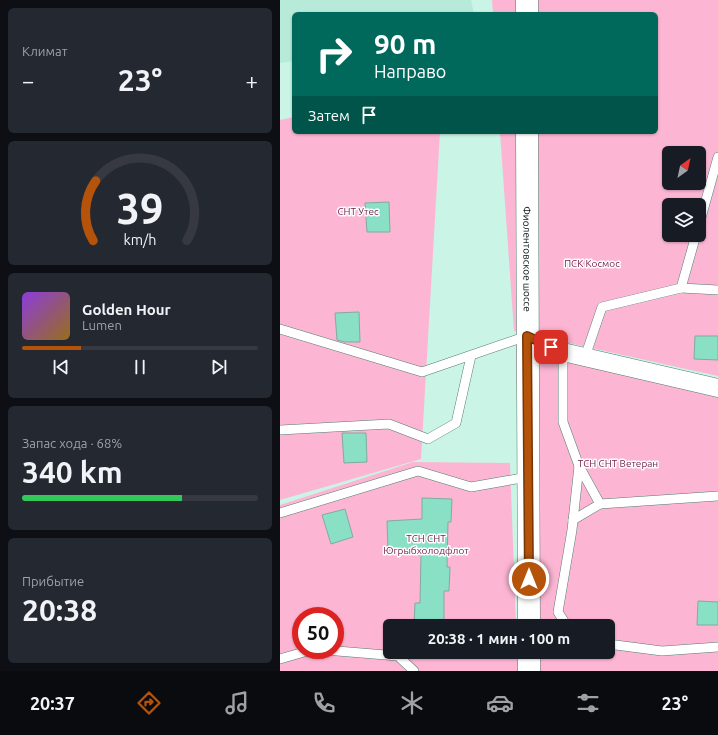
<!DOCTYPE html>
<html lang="ru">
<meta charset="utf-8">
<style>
:root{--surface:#171b24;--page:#242831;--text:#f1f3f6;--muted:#9ea1a6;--line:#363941;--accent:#b45309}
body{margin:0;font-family:Ubuntu,sans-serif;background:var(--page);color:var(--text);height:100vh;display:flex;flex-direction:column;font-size:15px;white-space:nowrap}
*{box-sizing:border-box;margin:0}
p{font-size:13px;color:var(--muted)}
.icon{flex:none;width:22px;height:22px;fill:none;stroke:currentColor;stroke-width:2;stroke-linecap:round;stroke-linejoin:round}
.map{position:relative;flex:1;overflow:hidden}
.panel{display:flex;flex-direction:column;gap:8px;padding:8px;background:#0d0f14;width:280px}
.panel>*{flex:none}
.top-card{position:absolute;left:12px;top:12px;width:366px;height:122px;border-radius:6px;box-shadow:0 1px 3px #0004;background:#00695c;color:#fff;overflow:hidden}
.needle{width:26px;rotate:33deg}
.buttons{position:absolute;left:382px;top:146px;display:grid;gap:8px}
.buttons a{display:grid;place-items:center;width:44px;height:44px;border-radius:6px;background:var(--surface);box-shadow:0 1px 3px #0004;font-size:20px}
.speed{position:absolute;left:12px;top:607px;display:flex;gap:8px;font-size:20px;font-weight:700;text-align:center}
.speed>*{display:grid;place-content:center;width:52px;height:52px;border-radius:50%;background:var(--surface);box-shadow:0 1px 3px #0004;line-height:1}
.speed .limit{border:6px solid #d22;background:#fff;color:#111}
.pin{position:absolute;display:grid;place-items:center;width:34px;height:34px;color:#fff;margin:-17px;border-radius:8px;box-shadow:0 2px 6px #0006}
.me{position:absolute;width:44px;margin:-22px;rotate:0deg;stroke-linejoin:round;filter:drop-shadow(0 0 3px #0008)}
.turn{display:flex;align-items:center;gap:14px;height:84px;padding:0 16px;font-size:18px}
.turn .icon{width:52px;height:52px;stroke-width:2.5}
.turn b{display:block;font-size:28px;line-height:34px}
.then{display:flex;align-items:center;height:38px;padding:0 16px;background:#0003;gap:8px;font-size:15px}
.big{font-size:30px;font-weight:700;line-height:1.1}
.panel .widget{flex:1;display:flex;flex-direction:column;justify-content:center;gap:6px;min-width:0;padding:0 14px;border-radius:6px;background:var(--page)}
.panel .dial{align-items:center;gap:0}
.dial svg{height:104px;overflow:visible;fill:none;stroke:var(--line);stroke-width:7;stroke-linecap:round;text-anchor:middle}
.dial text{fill:var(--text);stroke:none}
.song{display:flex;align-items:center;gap:12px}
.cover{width:48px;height:48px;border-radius:6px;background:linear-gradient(135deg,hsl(270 70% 55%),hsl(40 70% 35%))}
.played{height:4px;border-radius:2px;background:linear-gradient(90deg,var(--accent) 25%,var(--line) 25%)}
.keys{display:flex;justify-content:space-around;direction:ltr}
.heat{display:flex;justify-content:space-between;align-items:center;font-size:22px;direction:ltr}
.charge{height:6px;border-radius:3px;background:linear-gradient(90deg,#34c759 68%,var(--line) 0)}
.trip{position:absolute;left:103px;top:619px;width:232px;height:40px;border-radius:6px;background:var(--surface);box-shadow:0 1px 3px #0004;font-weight:700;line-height:40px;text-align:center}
.tabs{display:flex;height:64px;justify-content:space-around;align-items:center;background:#090b0e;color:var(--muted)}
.tabs .icon{width:28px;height:28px}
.tabs .selected{color:var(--accent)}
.tabs b{font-size:18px;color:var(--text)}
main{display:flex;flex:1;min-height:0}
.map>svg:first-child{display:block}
.built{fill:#b7ead9}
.green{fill:#fcb6d4;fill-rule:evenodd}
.building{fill:#89e0c4;stroke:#83aa9d}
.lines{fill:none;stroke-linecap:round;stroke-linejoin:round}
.service-casing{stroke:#547b6e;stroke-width:10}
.minor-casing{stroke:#547b6e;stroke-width:19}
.secondary-casing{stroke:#547b6e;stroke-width:23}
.service{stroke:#fff;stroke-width:9}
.minor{stroke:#fff;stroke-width:18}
.secondary{stroke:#fff;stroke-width:22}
.route-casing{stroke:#753606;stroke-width:10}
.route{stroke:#b45309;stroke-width:7}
.labels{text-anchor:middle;stroke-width:3;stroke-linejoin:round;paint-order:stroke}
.park-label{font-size:10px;fill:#6e1c49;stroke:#fff}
.street-label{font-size:10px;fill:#04120e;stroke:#fff}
</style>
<main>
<section class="panel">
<div class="widget"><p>Климат</p>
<div class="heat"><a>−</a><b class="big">23°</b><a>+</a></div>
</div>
<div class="widget dial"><svg viewBox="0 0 100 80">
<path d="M14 69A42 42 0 1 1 86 69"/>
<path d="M14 69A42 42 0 0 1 16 23" stroke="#b45309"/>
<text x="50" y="56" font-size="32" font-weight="700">39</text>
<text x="50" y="72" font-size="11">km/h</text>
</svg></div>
<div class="widget">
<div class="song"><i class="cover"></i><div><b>Golden Hour</b><p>Lumen</p></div></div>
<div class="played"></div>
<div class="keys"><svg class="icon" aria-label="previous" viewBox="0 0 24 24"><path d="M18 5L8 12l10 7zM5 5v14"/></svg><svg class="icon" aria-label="pause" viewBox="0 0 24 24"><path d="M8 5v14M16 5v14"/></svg><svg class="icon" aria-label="next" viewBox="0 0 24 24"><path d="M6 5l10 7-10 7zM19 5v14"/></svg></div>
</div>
<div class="widget"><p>Запас хода · 68%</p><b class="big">340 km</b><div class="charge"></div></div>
<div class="widget"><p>Прибытие</p><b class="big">20:38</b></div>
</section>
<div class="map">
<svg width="438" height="671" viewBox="0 0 438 671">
<rect width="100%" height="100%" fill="#caf4e5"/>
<!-- built -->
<polygon class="built" points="0,0 191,0 194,14 14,14 14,61 0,63"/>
<!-- green -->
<g class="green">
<path d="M212 0H438V376L234 331 220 132H376V14H213ZM389 153H419V183H389ZM389 205H419V235H389Z"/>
<polygon points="14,117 14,132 160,132 141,459 0,500 0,120"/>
<polygon points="236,338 438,382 438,671 241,671 240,652 328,652 328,626 240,626"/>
<path d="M133 462 230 463 236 626H110V652H238V671H0V505ZM21 616H55V650H21Z"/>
</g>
<!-- building -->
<g class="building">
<polygon points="109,202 110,232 87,232 85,203"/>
<polygon points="79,312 80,342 65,342 57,340 55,313"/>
<polygon points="415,336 438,336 438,360 414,359"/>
<polygon points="62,433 86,433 87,462 64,463"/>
<polygon points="142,498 172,499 171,522 168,522 167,567 170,567 169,591 164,591 164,626 134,626 135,603 140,603 141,555 138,555 138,549 108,550 107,521 142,519"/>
<polygon points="65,509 73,537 51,544 42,515"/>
<polygon points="418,601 438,602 438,625 417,625"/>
</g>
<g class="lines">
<defs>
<g id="service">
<polyline points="419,225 438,157"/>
<polyline points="401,288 438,290"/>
<polyline points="0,329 142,372 247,336"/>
<polyline points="283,352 283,422 299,466 320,504 438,496"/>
<polyline points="305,357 322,307 401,288 416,235"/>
<polyline points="0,430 109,424 148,439 176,423 191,356"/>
<polyline points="0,513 138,471 191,487 242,478"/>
<polyline points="293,520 320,504"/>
<polyline points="287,626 278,612 292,530 299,466"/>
<polyline points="328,644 382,651 438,647"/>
<polyline points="45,650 118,656 134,671"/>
<polyline points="0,659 31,650"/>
</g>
<polyline id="minor" points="247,336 283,352 438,388"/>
<g id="secondary">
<polyline points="247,0 247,14"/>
<path id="s1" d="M247 132 249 626"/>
<polyline points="249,671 249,652"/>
</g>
</defs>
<!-- service casing -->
<use href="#service" class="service-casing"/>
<!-- minor casing -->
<use href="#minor" class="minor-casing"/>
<!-- secondary casing -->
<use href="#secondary" class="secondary-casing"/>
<!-- service -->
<use href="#service" class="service"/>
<!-- minor -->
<use href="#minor" class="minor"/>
<!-- secondary -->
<use href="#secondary" class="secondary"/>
</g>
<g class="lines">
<defs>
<polyline id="route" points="249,579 247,336 271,347"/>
</defs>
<!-- route casing -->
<use href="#route" class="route-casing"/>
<!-- route -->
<use href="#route" class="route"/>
</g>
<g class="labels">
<!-- park labels -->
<g class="park-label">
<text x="78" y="215">СНТ Утес</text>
<text x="312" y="267">ПСК Космос</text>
<text x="338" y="467">ТСН СНТ Ветеран</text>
<text x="146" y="542">ТСН СНТ<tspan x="146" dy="12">Югрыбхолодфлот</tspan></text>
</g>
<!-- street labels -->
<g class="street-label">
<text dy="4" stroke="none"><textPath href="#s1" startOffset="127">Фиолентовское шоссе</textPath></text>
</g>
</g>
</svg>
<div class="buttons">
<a><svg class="needle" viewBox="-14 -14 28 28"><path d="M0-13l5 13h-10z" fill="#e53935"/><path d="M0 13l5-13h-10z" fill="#9ea1a6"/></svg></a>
<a><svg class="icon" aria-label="layers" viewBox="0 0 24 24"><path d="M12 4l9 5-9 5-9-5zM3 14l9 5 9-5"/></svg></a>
</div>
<div class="speed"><div class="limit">50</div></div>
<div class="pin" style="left:271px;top:347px;background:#d93025"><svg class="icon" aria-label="arrive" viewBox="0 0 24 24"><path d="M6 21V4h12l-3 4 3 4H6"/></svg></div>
<svg class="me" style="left:249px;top:579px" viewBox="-20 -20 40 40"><circle r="17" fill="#b45309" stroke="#fff" stroke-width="3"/><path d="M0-11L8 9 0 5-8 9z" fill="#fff"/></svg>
<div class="trip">20:38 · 1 мин · 100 m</div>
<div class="top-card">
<div class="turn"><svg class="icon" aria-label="right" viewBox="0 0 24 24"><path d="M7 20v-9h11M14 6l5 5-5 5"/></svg><div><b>90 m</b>Направо</div></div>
<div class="then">Затем<svg class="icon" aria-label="arrive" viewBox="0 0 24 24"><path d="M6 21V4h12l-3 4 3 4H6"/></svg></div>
</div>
</div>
</main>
<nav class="tabs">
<b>20:37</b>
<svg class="icon selected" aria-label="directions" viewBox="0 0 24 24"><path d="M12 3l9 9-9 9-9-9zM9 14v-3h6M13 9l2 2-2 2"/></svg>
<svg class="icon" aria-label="music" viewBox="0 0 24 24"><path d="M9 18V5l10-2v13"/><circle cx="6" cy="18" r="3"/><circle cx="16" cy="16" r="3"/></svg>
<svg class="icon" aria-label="phone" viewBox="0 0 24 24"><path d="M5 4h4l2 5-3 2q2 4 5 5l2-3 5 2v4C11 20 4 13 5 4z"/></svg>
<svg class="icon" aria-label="climate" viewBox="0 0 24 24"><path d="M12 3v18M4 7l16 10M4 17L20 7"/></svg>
<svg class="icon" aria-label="car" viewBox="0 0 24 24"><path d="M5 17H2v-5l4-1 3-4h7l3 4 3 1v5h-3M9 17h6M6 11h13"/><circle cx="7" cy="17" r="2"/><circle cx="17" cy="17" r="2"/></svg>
<svg class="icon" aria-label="filters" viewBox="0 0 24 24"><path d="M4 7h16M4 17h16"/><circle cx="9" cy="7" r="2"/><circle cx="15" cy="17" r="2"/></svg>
<b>23°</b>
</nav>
